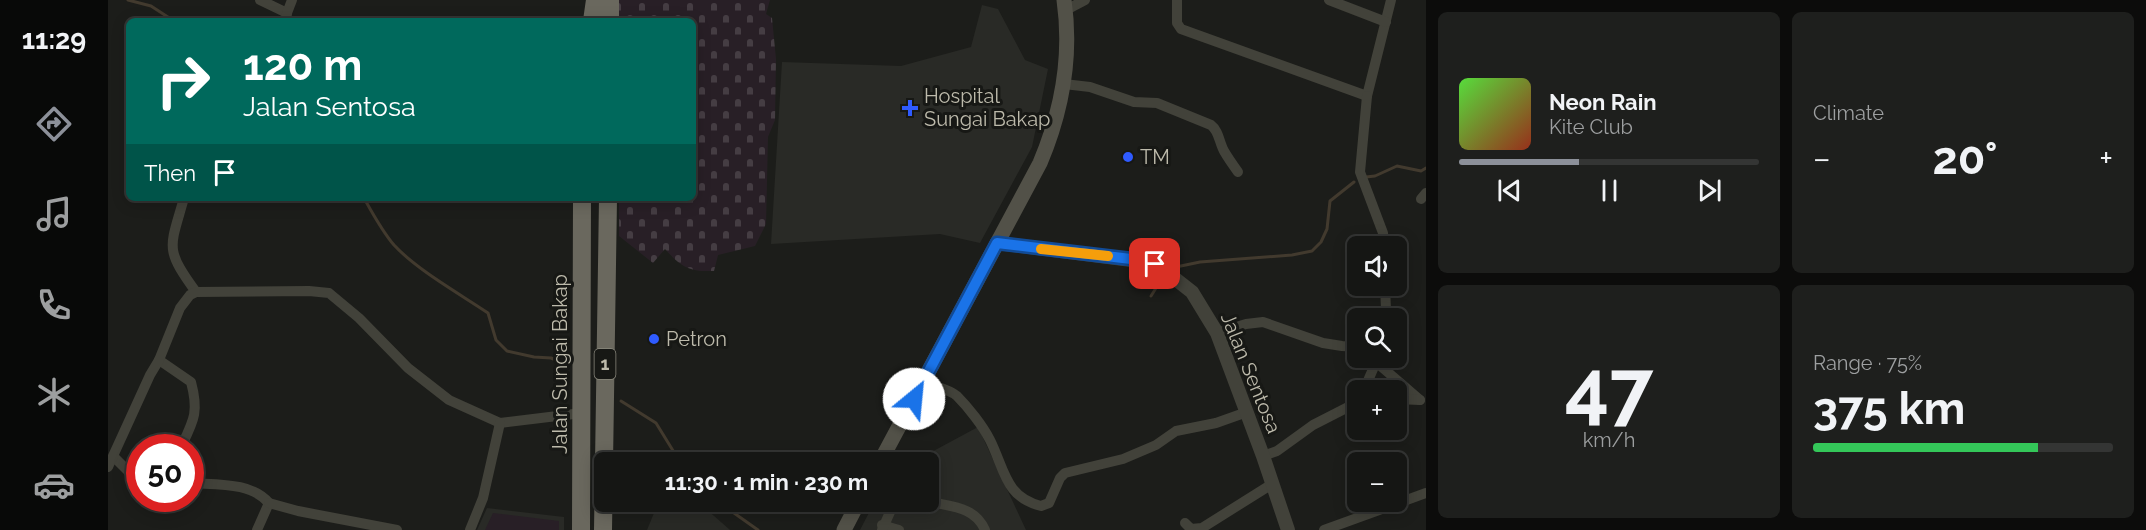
<!DOCTYPE html>
<meta charset="utf-8">
<style>
:root{--surface:#151614;--page:#1e1f1d;--text:#f1f3f6;--muted:#9d9fa0;--line:#343534;--accent:#8c9099}
body{margin:0;font-family:Raleway,sans-serif;background:var(--page);color:var(--text);height:100vh;display:flex;flex-direction:column;font-size:22px;white-space:nowrap}
*{box-sizing:border-box;margin:0}
p{font-size:20px;color:var(--muted)}
.icon{flex:none;width:33px;height:33px;fill:none;stroke:currentColor;stroke-width:2;stroke-linecap:round;stroke-linejoin:round}
.map{position:relative;flex:1;overflow:hidden}
.panel{display:flex;flex-direction:column;gap:12px;padding:12px;background:#0c0c0b;width:720px}
.panel>*{flex:none}
.banner{position:absolute;left:18px;top:18px;width:570px;height:183px;border-radius:9px;box-shadow:0 3px 15px #0003,0 0 0 2px var(--line);background:#00695c;color:#fff;overflow:hidden}
.tools{position:absolute;left:1239px;top:236px;display:grid;gap:12px}
.tools a{display:grid;place-items:center;width:60px;height:60px;border-radius:9px;background:var(--surface);box-shadow:0 3px 15px #0003,0 0 0 2px var(--line);font-size:30px}
.speed{position:absolute;left:18px;top:434px;display:flex;gap:12px;font-size:30px;font-weight:700;text-align:center}
.speed>*{display:grid;place-content:center;width:78px;height:78px;border-radius:50%;background:var(--surface);box-shadow:0 3px 15px #0003,0 0 0 2px var(--line);line-height:1}
.speed .limit{border:9px solid #d22;background:#fff;color:#111}
.pin{position:absolute;display:grid;place-items:center;width:51px;height:51px;color:#fff;margin:-26px;border-radius:12px;box-shadow:0 3px 9px #0006}
.me{position:absolute;width:66px;margin:-33px;rotate:28deg;stroke-linejoin:round;filter:drop-shadow(0 0 4px #0008)}
.turn{display:flex;align-items:center;gap:21px;height:126px;padding:0 18px;font-size:27px}
.turn .icon{width:78px;height:78px;stroke-width:2.5}
.turn b{display:block;font-size:42px;line-height:51px}
.then{display:flex;align-items:center;height:57px;padding:0 18px;background:#0003;gap:12px;font-size:22px}
.big{font-size:45px;font-weight:700;line-height:1.1}
.panel .card{flex:1;display:flex;flex-direction:column;justify-content:center;gap:9px;min-width:0;padding:0 21px;border-radius:9px;background:var(--page)}
.panel .dial{align-items:center;gap:0}
.dial b{font-size:78px;line-height:1}
.song{display:flex;align-items:center;gap:18px}
.cover{width:72px;height:72px;border-radius:9px;background:linear-gradient(135deg,hsl(110 70% 55%),hsl(10 70% 35%))}
.played{height:6px;border-radius:3px;background:linear-gradient(90deg,var(--accent) 40%,var(--line) 40%)}
.keys{display:flex;justify-content:space-around;direction:ltr}
.heat{display:flex;justify-content:space-between;align-items:center;font-size:33px;direction:ltr}
.charge{height:9px;border-radius:4px;background:linear-gradient(90deg,#34c759 75%,var(--line) 0)}
.panel .tiles{flex:1;display:grid;gap:12px;grid-template-columns:repeat(2,1fr)}
.trip{position:absolute;left:486px;top:452px;width:345px;height:60px;border-radius:9px;background:var(--surface);box-shadow:0 3px 15px #0003,0 0 0 2px var(--line);font-weight:700;line-height:60px;text-align:center}
main{display:flex;flex:1;min-height:0}
.menu{display:flex;flex-direction:column;width:108px;justify-content:space-around;align-items:center;background:#080908;color:var(--muted)}
.menu .icon{width:42px;height:42px}
.menu .active{color:var(--accent)}
.menu b{font-size:27px;color:var(--text)}
.map>svg:first-child{display:block}
.built{fill:#292a26}
.cemetery{fill:url(#cemetery-stones)}
.garden{fill:#281f26}
.lines{fill:none;stroke-linecap:round;stroke-linejoin:round}
.stream{stroke:#423a2e;stroke-width:3}
.minor{stroke:#42423a;stroke-width:10}
.tertiary{stroke:#42423a;stroke-width:14}
.secondary{stroke:#525148;stroke-width:15}
.trunk{stroke:#6a685e;stroke-width:18}
.route-casing{stroke:#114b97;stroke-width:15}
.route{stroke:#1a73e8;stroke-width:10}
.slow{stroke:#f59e0b;stroke-width:10}
.poi-dot{fill:#2f5bff;stroke:#171815;stroke-width:2}
.labels{text-anchor:middle;stroke-width:6;stroke-linejoin:round;paint-order:stroke}
.shield{fill:#171815;stroke:#8b897e;stroke-width:1.5}
.shield-label{font-size:18px;font-weight:bold;fill:#bdbaab}
.poi-label{font-size:20px;fill:#bdbaab;stroke:#171815;text-anchor:start}
.street-label{font-size:20px;fill:#bdbaab;stroke:#171815}
</style>
<main>
<nav class="menu">
<b>11:29</b>
<svg class="icon active" aria-label="directions" viewBox="0 0 24 24"><path d="M12 3l9 9-9 9-9-9zM9 14v-3h6M13 9l2 2-2 2"/></svg>
<svg class="icon" aria-label="music" viewBox="0 0 24 24"><path d="M9 18V5l10-2v13"/><circle cx="6" cy="18" r="3"/><circle cx="16" cy="16" r="3"/></svg>
<svg class="icon" aria-label="phone" viewBox="0 0 24 24"><path d="M5 4h4l2 5-3 2q2 4 5 5l2-3 5 2v4C11 20 4 13 5 4z"/></svg>
<svg class="icon" aria-label="climate" viewBox="0 0 24 24"><path d="M12 3v18M4 7l16 10M4 17L20 7"/></svg>
<svg class="icon" aria-label="car" viewBox="0 0 24 24"><path d="M5 17H2v-5l4-1 3-4h7l3 4 3 1v5h-3M9 17h6M6 11h13"/><circle cx="7" cy="17" r="2"/><circle cx="17" cy="17" r="2"/></svg>
</nav>
<div class="map">
<svg width="1318" height="530" viewBox="0 0 1318 530">
<defs>
<pattern id="cemetery-stones" width="16" height="16" patternUnits="userSpaceOnUse" patternTransform="scale(1.5)"><rect width="16" height="16" fill="#281f26"/><path d="M2 7V4a2 2 0 0 1 4 0v3zM10 15v-3a2 2 0 0 1 4 0v3z" fill="#453d43"/></pattern>
</defs>
<rect width="100%" height="100%" fill="#1c1d1a"/>
<!-- built -->
<g class="built">
<polygon points="874,5 890,9 917,60 940,69 924,147 872,243 832,234 663,244 674,62 793,66 863,47"/>
<polygon points="870,427 918,530 752,530 767,501 820,501 820,462 805,462"/>
<polygon points="551,501 589,501 622,530 539,530"/>
<polygon points="379,508 456,517 456,530 369,530"/>
</g>
<!-- cemetery -->
<path class="cemetery" d="M511 0H662L658 14 664 18 668 59 667 120 660 137 658 224 647 246 610 255 606 271C581 272 573 267 557 249L545 263 511 236V198H585V21H511Z"/>
<!-- garden -->
<polygon class="garden" points="385,513 451,521 451,530 377,530"/>
<g class="lines">
<!-- stream -->
<g class="stream">
<polyline points="20,0 43,6 66,21"/>
<polyline points="1258,177 1267,176 1289,166 1313,171 1318,168"/>
<path d="M256 198C265 214 274 231 286 245 309 270 352 294 380 313L388 340 399 351 426 357 443 358 460 365"/>
<polyline points="1068,267 1092,262 1184,255 1204,251 1213,242 1219,229 1222,201 1246,182"/>
<polyline points="1043,296 1055,277"/>
<polyline points="513,401 548,423 572,462"/>
<polyline points="609,501 650,530"/>
</g>
<!-- minor -->
<g class="minor">
<polyline points="152,0 179,13"/>
<polyline points="1069,0 1069,23 1073,29 1259,96 1283,0"/>
<polyline points="1221,0 1278,22"/>
<polyline points="958,10 977,0"/>
<polyline points="178,21 179,13 184,0"/>
<path d="M956 84 982 87 1026 102 1049 103 1103 125C1111 131 1111 142 1116 151 1120 158 1125 165 1130 172"/>
<polyline points="1259,96 1252,172 1275,233 1276,246"/>
<path d="M76 198C62 248 56 248 88 292"/>
<polyline points="1313,199 1318,193"/>
<polyline points="1275,318 1278,310 1277,285"/>
<polyline points="1109,333 1138,324 1155,322 1215,343 1234,346 1250,347"/>
<path d="M51 360 83 382C91 412 86 420 73 447"/>
<polyline points="1268,362 1312,400"/>
<path d="M815 382C825 386 841 389 849 396 860 407 875 426 882 440 897 470 897 497 933 506L941 503 952 478 957 473 1015 459 1048 445 1068 431 1108 423 1139 412"/>
<polyline points="1256,390 1268,362 1268,357"/>
<polyline points="1288,399 1312,400"/>
<polyline points="1155,456 1169,451 1205,425 1250,402"/>
<polyline points="6,457 23,474 32,476"/>
<polyline points="0,467 42,375 51,360 72,308 82,295 88,292 201,291 221,293 251,318 300,368 341,400 392,423 474,413"/>
<path d="M82 483C109 485 143 482 161 503L149 530"/>
<polyline points="769,501 783,508"/>
<path d="M823 502C845 507 867 507 877 530"/>
<polyline points="161,503 190,511 289,530"/>
<polyline points="1077,523 1083,529 1094,528 1164,484"/>
<polyline points="774,525 791,530"/>
<polyline points="362,530 375,498 392,423"/>
<polyline points="774,530 787,501"/>
<polyline points="1216,530 1318,493"/>
</g>
<!-- tertiary -->
<polyline class="tertiary" points="889,243 1047,263 1084,292 1109,333 1155,456 1180,530"/>
<!-- secondary -->
<g class="secondary">
<path d="M772 462 932 163C954 111 964 56 956 0"/>
<polyline points="736,530 751,501"/>
</g>
<!-- trunk -->
<g class="trunk">
<polyline points="484,21 487,0"/>
<polyline points="502,21 502,0"/>
<polyline points="473,530 474,198"/>
<polyline points="495,530 500,198"/>
</g>
</g>
<g class="lines">
<defs>
<polyline id="route" points="806,399 889,243 1023,259 1047,264"/>
</defs>
<!-- route casing -->
<use href="#route" class="route-casing"/>
<!-- route -->
<use href="#route" class="route"/>
<!-- slow -->
<polyline class="slow" points="933,249 1000,256"/>
</g>
<!-- markers -->
<g class="poi-dot">
<path d="M799 99h6v6h6v6h-6v6h-6v-6h-6v-6h6z"/>
<circle cx="1020" cy="157" r="6"/>
<circle cx="546" cy="339" r="6"/>
</g>
<g class="labels">
<!-- shield labels -->
<rect class="shield" x="486.5" y="349" width="21" height="30" rx="4.5"/>
<g class="shield-label">
<text x="497" y="370">1</text>
</g>
<!-- poi labels -->
<g class="poi-label">
<text x="816" y="103">Hospital<tspan x="816" dy="23">Sungai Bakap</tspan></text>
<text x="1032" y="164">TM</text>
<text x="558" y="346">Petron</text>
</g>
<!-- street labels -->
<g class="street-label">
<text transform="translate(452 364) rotate(-90)" y="7">Jalan Sungai Bakap</text>
<text transform="translate(1143 373) rotate(68)" y="7">Jalan Sentosa</text>
</g>
</g>
</svg>
<div class="tools">
<a><svg class="icon" aria-label="sound" viewBox="0 0 24 24"><path d="M4 9h4l5-4v14l-5-4H4zM17 9q2 3 0 6"/></svg></a>
<a><svg class="icon" aria-label="search" viewBox="0 0 24 24"><circle cx="10" cy="10" r="6"/><path d="M15 15l6 6"/></svg></a>
<a>+</a>
<a>−</a>
</div>
<div class="speed"><div class="limit">50</div></div>
<div class="pin" style="left:1047px;top:264px;background:#d93025"><svg class="icon" aria-label="arrive" viewBox="0 0 24 24"><path d="M6 21V4h12l-3 4 3 4H6"/></svg></div>
<svg class="me" style="left:806px;top:399px" viewBox="-20 -20 40 40"><circle r="19" fill="#fff"/><path d="M0-13L10 11 0 6-10 11z" fill="#1a73e8"/></svg>
<div class="trip">11:30 · 1 min · 230 m</div>
<div class="banner">
<div class="turn"><svg class="icon" aria-label="right" viewBox="0 0 24 24"><path d="M7 20v-9h11M14 6l5 5-5 5"/></svg><div><b>120 m</b>Jalan Sentosa</div></div>
<div class="then">Then<svg class="icon" aria-label="arrive" viewBox="0 0 24 24"><path d="M6 21V4h12l-3 4 3 4H6"/></svg></div>
</div>
</div>
<section class="panel">
<div class="tiles">
<div class="card">
<div class="song"><i class="cover"></i><div><b>Neon Rain</b><p>Kite Club</p></div></div>
<div class="played"></div>
<div class="keys"><svg class="icon" aria-label="previous" viewBox="0 0 24 24"><path d="M18 5L8 12l10 7zM5 5v14"/></svg><svg class="icon" aria-label="pause" viewBox="0 0 24 24"><path d="M8 5v14M16 5v14"/></svg><svg class="icon" aria-label="next" viewBox="0 0 24 24"><path d="M6 5l10 7-10 7zM19 5v14"/></svg></div>
</div>
<div class="card"><p>Climate</p>
<div class="heat"><a>−</a><b class="big">20°</b><a>+</a></div>
</div>
<div class="card dial"><b>47</b><p>km/h</p></div>
<div class="card"><p>Range · 75%</p><b class="big">375 km</b><div class="charge"></div></div>
</div>
</section>
</main>
